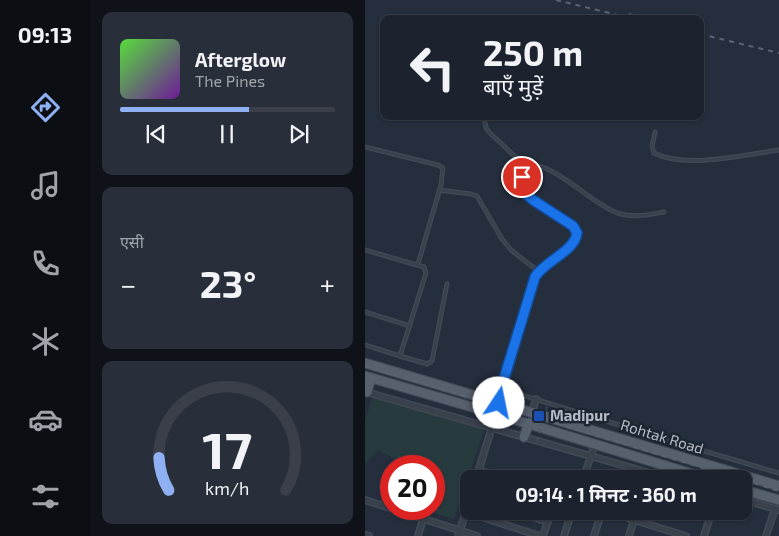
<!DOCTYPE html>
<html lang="hi">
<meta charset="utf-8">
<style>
:root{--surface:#1c222e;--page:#292f3a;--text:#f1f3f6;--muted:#a0a4aa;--line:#3a3f4a;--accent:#8fb1f4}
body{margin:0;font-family:"Exo 2","Noto Sans Devanagari",sans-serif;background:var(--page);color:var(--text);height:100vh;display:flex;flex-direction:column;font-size:19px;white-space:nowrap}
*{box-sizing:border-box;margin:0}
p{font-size:16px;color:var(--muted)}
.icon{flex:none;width:28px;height:28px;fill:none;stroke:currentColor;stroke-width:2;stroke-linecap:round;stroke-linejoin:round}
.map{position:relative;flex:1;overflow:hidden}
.details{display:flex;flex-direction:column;gap:12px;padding:12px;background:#0f1319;width:275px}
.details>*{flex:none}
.top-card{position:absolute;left:15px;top:15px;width:324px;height:105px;border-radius:10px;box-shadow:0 1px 4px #0004,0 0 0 1px var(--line);background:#1c222e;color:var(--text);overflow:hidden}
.speed{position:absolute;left:15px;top:455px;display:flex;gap:10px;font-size:25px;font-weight:700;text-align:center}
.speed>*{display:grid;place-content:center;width:65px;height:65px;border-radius:50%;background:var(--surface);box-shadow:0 1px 4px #0004,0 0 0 1px var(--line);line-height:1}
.speed .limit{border:8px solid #d22;background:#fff;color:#111}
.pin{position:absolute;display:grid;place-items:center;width:42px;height:42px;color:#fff;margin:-21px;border:2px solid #fff;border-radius:50%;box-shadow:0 1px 5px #0007}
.me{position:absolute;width:55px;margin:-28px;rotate:11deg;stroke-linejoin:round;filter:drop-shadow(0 0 4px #0008)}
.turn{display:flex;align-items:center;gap:18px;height:105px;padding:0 20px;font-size:22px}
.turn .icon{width:65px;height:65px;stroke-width:2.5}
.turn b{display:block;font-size:35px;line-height:42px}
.big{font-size:38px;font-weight:700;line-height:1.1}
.details .widget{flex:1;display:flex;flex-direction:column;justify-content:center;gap:8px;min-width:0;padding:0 18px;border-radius:10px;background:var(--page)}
.details .dial{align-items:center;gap:0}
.dial svg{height:130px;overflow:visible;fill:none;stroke:var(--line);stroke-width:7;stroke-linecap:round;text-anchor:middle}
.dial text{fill:var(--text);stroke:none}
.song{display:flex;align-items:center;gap:15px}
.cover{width:60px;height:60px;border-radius:8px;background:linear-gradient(135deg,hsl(110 70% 55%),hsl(280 70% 35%))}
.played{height:5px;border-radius:2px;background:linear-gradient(90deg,var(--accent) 60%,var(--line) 60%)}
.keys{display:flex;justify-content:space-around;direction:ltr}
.heat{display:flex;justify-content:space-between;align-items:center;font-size:28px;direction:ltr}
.trip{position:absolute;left:95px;top:470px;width:292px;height:50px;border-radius:10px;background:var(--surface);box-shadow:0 1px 4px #0004,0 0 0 1px var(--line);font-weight:700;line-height:50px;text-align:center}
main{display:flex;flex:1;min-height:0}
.tabs{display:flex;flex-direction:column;width:90px;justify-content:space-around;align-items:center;background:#0b0e12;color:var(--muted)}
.tabs .icon{width:35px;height:35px}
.tabs .on{color:var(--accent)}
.tabs b{font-size:22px;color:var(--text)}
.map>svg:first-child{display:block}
.green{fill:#273b3e}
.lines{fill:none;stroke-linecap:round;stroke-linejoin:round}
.service-casing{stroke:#424a56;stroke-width:5}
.minor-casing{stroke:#424a56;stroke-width:8}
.primary-casing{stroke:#424a56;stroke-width:11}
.service{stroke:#39414d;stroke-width:2.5}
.minor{stroke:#39414d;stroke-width:5}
.primary{stroke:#57606d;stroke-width:9}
.rail{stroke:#5b6474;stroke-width:2;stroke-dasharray:5 5;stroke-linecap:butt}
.path-bridge{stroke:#405456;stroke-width:1;stroke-dasharray:4 4;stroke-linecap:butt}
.route-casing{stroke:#114b97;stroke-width:12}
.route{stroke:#1a73e8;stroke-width:9}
.transit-dot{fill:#1a4fb4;stroke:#1e2632;stroke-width:2}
.labels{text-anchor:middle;stroke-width:5;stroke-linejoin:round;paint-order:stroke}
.poi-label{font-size:15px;font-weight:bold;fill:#b5bcc8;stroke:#1e2632;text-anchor:start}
.street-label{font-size:15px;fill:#b5bcc8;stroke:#1e2632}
</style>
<main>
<nav class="tabs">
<b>09:13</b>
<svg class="icon on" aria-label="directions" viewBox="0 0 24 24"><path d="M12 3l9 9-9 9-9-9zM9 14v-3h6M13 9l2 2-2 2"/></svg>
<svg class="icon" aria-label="music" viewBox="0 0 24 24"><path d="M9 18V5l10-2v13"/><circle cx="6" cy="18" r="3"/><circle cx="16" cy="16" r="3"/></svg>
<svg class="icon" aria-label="phone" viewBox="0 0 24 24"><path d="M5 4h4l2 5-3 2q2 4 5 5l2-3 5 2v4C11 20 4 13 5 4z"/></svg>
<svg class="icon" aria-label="climate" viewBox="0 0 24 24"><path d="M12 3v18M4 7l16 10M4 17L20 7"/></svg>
<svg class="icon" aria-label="car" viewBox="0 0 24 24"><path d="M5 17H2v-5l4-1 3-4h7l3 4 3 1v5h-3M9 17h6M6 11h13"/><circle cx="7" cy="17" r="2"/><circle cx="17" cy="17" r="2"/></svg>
<svg class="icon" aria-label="filters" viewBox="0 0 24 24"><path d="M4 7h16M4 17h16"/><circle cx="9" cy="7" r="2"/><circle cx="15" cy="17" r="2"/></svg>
</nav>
<section class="details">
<div class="widget">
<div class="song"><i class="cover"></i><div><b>Afterglow</b><p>The Pines</p></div></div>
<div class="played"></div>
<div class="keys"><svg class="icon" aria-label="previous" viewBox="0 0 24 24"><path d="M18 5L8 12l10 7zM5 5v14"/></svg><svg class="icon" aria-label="pause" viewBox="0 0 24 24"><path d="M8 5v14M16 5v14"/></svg><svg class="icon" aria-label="next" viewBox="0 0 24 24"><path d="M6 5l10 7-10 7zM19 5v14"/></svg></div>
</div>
<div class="widget"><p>एसी</p>
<div class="heat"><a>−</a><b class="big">23°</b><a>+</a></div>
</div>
<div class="widget dial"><svg viewBox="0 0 100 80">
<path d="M14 69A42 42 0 1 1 86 69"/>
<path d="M14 69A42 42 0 0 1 8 49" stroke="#8fb1f4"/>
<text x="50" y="56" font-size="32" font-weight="700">17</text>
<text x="50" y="72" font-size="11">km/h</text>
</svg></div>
</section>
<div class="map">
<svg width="414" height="536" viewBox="0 0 414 536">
<rect width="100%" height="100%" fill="#252e3d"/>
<!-- green -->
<polygon class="green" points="8,395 119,430 89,519 55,509 69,509 69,466 44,466 13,450 0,464 0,421"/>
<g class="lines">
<defs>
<g id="service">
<path d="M119 116 121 128 124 132 160 166 161 171 155 183 161 194 168 200 208 226 212 233C210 251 180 260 170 277L136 391"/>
<path d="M290 132 287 146 289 153C320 169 380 155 414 150"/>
<polyline points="0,147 73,165 78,168 76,185 53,264"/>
<path d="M161 168 165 165C190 163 231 208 256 214 270 218 286 214 299 212"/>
<polyline points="74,190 106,194 112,196 137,239 146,250 173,271"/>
<polyline points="0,250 59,267 61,273 35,356 0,345"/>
<polyline points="0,312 45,326"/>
<polyline points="35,356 62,364 67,361 82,284"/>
<polyline points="132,411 136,391 141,390 305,441 414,473"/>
</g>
<g id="minor">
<polyline points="1,392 306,479"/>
<polyline points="167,412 171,399"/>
<polyline points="114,470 141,479"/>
<polyline points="111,479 131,414"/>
<polyline points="218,479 230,444"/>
<polyline points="258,479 259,475"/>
<polyline points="0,500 112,536"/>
<polyline points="379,500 414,510"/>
<polyline points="147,511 183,522"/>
<polyline points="243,511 269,520 272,511"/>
<polyline points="101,512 175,536"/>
<polyline points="0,535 4,536"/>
<polyline points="53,536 58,519"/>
<polyline points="93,536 104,503"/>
<polyline points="178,536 186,511"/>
<polyline points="199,536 207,511"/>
<polyline points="229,536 237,511"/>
<polyline points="264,536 269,520 321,536"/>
<polyline points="339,536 347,511"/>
<polyline points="401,536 410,509"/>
</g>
<g id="primary">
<polyline points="0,363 414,486"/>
<polyline points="0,376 131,414 344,479"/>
<polyline points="2,392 6,378"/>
<polyline points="159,437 164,423"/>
<polyline points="379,490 414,500"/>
</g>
</defs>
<!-- service casing -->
<use href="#service" class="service-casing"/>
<!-- minor casing -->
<use href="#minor" class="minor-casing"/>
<!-- primary casing -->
<use href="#primary" class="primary-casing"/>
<!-- service -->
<use href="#service" class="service"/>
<!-- minor -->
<use href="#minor" class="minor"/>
<!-- primary -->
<use href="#primary" class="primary"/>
<!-- rail -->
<g class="rail">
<polyline points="191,0 269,19"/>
<polyline points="264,14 283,19"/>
<polyline points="335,34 414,53"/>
<polyline points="0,366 375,479"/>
<polyline points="379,480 414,491"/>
</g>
<!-- path-bridge -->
<polyline class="path-bridge" points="172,441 182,406"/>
</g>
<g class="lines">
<defs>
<path id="route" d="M134 403 138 382 170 277C180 261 210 251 212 233L208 226 168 200 161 194 155 183 157 177"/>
</defs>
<!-- route casing -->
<use href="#route" class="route-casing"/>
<!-- route -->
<use href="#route" class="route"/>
</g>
<!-- markers -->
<rect class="transit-dot" x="168" y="410" width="12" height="12" rx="2.5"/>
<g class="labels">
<!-- poi labels -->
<g class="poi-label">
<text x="185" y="421">Madipur</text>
</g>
<!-- street labels -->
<g class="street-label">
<text transform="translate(297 437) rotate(17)" y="5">Rohtak Road</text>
</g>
</g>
</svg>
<div class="speed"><div class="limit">20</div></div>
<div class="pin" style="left:157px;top:177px;background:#d93025"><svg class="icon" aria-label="arrive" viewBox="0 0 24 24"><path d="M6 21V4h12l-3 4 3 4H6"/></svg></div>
<svg class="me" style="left:134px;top:403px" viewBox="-20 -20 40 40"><circle r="19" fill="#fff"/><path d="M0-13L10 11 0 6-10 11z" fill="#1a73e8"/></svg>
<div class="trip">09:14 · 1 मिनट · 360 m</div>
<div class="top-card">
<div class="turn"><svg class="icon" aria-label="left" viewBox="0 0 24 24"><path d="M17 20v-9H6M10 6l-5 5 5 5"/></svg><div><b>250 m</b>बाएँ मुड़ें</div></div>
</div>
</div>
</main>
